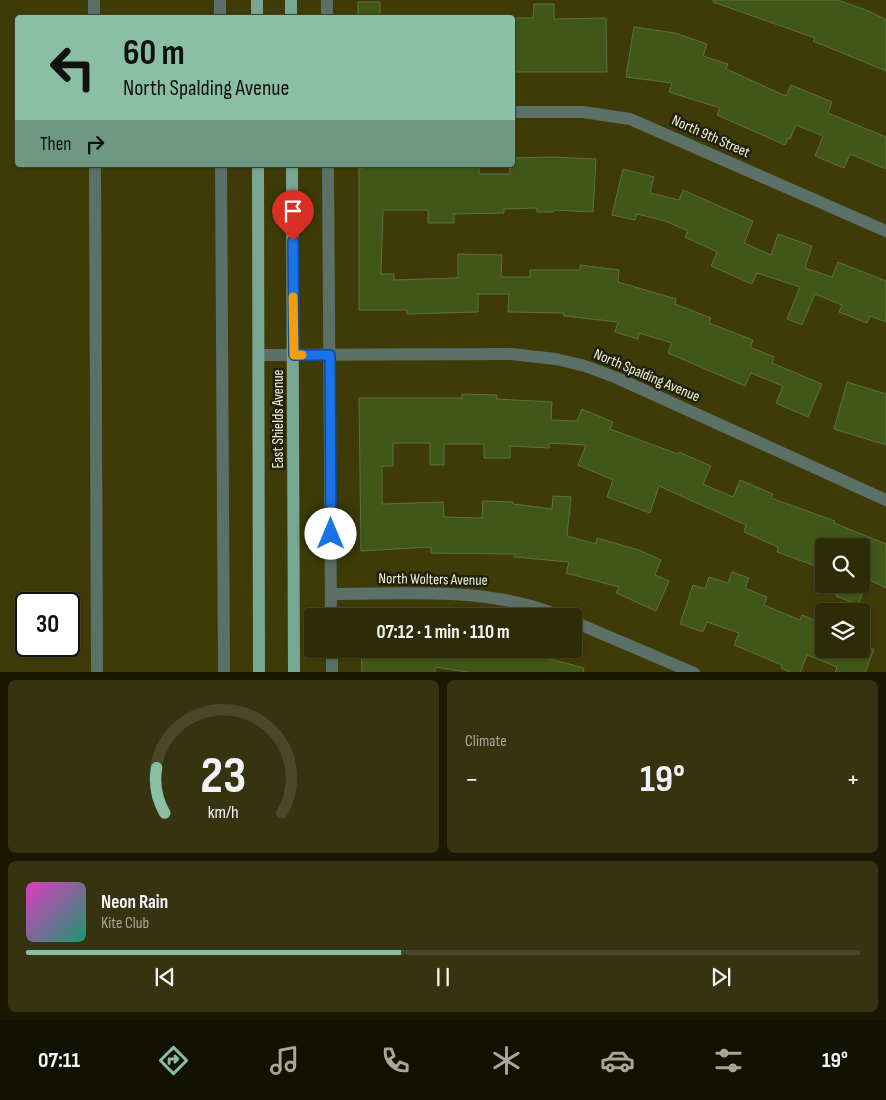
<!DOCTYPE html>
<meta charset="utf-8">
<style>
:root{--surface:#2e2c06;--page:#363410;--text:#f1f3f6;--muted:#a7a79b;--line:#494828;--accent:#8abfa5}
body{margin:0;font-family:"Sofia Sans Condensed",sans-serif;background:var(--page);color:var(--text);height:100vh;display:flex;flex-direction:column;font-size:19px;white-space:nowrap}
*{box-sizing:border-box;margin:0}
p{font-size:16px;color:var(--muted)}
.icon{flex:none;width:28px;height:28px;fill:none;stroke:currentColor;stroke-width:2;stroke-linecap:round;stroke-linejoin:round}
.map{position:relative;height:672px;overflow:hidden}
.sheet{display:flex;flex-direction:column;gap:8px;padding:8px;background:#191803;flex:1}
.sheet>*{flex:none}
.banner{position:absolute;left:15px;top:15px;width:500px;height:152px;border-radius:5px;box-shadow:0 1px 4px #0004,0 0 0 1px var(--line);background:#8abfa5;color:#111;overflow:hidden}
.fabs{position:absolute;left:815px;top:538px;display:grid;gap:10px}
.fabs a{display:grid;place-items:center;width:55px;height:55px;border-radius:5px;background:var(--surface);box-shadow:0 1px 4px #0004,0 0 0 1px var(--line);font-size:25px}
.speed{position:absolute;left:15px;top:592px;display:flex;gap:10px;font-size:25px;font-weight:700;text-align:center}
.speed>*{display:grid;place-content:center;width:65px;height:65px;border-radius:50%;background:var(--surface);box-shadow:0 1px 4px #0004,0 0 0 1px var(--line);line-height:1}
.speed .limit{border:2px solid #111;border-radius:8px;background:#fff;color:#111}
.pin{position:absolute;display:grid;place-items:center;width:42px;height:42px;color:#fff;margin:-51px -21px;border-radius:50% 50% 50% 0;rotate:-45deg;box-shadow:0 0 5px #0007}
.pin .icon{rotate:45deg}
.me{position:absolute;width:55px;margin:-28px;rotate:0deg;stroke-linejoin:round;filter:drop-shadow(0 0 4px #0008)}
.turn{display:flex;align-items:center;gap:18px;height:105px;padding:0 25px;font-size:22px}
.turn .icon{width:65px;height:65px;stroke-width:2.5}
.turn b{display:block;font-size:35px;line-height:42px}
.then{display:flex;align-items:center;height:48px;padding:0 25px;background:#0003;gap:10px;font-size:19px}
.big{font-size:38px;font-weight:700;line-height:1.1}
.sheet .tile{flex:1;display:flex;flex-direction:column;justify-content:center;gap:8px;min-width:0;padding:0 18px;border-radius:8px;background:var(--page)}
.sheet .dial{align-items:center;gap:0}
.dial svg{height:130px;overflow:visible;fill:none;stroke:var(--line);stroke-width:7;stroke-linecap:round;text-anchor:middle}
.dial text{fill:var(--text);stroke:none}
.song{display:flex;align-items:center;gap:15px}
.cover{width:60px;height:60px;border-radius:8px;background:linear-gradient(135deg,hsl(310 70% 55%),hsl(160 70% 35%))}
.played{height:5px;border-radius:2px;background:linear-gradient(90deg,var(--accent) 45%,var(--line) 45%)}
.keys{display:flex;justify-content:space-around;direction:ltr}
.heat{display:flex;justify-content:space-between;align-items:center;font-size:28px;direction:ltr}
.sheet .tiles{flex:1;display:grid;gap:8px;grid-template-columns:1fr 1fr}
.tile:last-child{grid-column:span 2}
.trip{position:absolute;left:304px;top:608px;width:278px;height:50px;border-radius:5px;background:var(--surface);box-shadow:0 1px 4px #0004,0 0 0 1px var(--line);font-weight:700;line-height:50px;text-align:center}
.tab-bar{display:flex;height:80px;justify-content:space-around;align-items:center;background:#121202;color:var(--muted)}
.tab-bar .icon{width:35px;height:35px}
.tab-bar .active{color:var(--accent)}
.tab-bar b{font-size:22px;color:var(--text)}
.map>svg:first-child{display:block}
.building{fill:#415717;stroke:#5f7044}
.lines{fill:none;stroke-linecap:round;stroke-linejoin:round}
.minor{stroke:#5b7167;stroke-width:12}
.major{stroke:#79a794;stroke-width:12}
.route-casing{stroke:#114b97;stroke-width:12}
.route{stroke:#1a73e8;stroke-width:9}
.slow{stroke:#f59e0b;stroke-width:9}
.labels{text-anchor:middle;stroke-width:5;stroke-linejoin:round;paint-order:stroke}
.street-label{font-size:15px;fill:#f3f3d9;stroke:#22210d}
</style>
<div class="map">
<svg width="886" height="673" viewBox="0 0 886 673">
<rect width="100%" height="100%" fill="#3e3b08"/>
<!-- building -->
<g class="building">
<polygon points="713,0 838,0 871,12 886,20 886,71 813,41 815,38 713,2"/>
<rect x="358" y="2" width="22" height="16"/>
<polygon points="534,4 554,4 554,19 606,18 607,72 512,72 512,33 515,33 515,18 533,18"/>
<polygon points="634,27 675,33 707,44 703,56 728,64 726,69 786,96 791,85 832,102 828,113 886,137 886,169 850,154 844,168 815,156 823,136 796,125 790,139 788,138 785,145 717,115 720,108 669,92 672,83 626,77"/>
<polygon points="554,157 596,159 593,212 554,210 554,212 537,212 537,208 504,209 504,213 454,214 454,223 428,223 428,210 383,210 381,274 394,274 394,280 458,278 458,254 502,255 501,277 530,277 530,270 580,270 580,265 619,270 618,282 676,299 675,304 711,318 709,323 753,340 750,347 774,357 772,363 822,384 808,417 776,403 783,386 751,373 745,386 668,353 672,343 639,333 638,339 615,332 618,322 564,316 564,313 508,312 509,294 478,294 478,312 407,314 407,310 359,310 359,168 365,168 365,165 479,165 479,174 510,174 509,165 512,165 512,158"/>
<polygon points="623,169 654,177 650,193 679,200 683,190 753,221 744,243 771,255 778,234 812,246 805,268 832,277 838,262 886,281 886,322 870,316 867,323 839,312 842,305 815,294 802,325 787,319 800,287 757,273 752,284 711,266 717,252 685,237 688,231 665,221 637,214 635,220 612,215"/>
<polygon points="847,382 886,394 886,445 834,429"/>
<polygon points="462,394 497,395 496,399 552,402 551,420 577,421 582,409 613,422 610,429 678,454 679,452 711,466 703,484 733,497 740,480 773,494 771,498 835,521 834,523 886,544 886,588 861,576 861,546 824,546 824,569 777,552 778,547 744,532 746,525 659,486 650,513 607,497 613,480 578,465 586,445 549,443 549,448 510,446 510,458 484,458 484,444 444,444 444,465 430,465 430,443 393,443 393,466 382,466 382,504 443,502 444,517 482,518 483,501 513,502 513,504 552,509 553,496 571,497 567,536 596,544 597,538 639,550 661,560 655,575 669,581 656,611 616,593 619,587 566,573 569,562 515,557 515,554 431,553 431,547 361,551 359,398 462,398"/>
<polygon points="732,572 749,578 745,588 767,597 764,605 800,620 802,615 824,624 824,649 874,649 865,673 835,673 837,667 807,655 800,673 792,673 781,668 782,665 734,645 739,633 707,622 703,632 680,624 693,585 705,589 709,577 728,583"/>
<polygon points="842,584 866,584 858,605 836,596"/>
<polygon points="361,649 513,649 584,668 583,673 473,673 435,667 435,673 362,673"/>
</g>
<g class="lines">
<!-- minor -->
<g class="minor">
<polyline points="94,0 94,18"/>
<polyline points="220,0 220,18"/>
<polyline points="327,0 327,18"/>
<polyline points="512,112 583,112 630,119 886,231"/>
<polyline points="95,165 97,673"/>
<polyline points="221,165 224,673"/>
<polyline points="328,165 331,616"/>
<polyline points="259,355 511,354 556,359 585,366 617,378 886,500"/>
<path d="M331 594C409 594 488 586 560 616"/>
<polyline points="572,621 694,673"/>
<polyline points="332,649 332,673"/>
</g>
<!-- major -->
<g class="major">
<polyline points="257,0 257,18"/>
<polyline points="291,0 291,18"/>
<polyline points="258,165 259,673"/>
<polyline points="292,165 294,673"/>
</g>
</g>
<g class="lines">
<defs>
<polyline id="route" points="293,241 294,355 330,355 331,534"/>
</defs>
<!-- route casing -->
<use href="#route" class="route-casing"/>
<!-- route -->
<use href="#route" class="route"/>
<!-- slow -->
<polyline class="slow" points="293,297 294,355 302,355"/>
</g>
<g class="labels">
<!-- street labels -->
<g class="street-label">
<text transform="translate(711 136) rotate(24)" y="5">North 9th Street</text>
<text transform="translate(647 375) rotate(23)" y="5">North Spalding Avenue</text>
<text transform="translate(278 419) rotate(-90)" y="5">East Shields Avenue</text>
<text transform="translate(433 579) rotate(1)" y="5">North Wolters Avenue</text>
</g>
</g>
</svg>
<div class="fabs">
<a><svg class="icon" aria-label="search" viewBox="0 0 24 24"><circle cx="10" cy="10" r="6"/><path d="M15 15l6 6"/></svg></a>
<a><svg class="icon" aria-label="layers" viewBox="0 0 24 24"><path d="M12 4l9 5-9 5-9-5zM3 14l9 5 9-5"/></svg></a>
</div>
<div class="speed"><div class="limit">30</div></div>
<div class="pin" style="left:293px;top:241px;background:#d93025"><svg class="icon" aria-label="arrive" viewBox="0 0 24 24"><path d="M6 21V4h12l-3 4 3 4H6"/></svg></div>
<svg class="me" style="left:331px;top:534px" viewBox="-20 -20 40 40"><circle r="19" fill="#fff"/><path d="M0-13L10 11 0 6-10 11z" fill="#1a73e8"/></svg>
<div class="trip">07:12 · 1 min · 110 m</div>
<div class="banner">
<div class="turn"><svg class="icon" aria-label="left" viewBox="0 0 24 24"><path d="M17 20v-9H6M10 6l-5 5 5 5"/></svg><div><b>60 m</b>North Spalding Avenue</div></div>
<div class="then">Then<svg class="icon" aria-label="right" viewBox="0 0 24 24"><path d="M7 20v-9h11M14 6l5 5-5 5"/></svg></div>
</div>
</div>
<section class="sheet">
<div class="tiles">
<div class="tile dial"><svg viewBox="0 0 100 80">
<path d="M14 69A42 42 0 1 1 86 69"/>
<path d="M14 69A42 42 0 0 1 9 41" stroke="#8abfa5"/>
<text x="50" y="56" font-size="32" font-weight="700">23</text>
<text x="50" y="72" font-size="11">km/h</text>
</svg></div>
<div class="tile"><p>Climate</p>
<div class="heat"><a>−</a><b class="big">19°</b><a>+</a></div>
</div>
<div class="tile">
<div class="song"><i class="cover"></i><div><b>Neon Rain</b><p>Kite Club</p></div></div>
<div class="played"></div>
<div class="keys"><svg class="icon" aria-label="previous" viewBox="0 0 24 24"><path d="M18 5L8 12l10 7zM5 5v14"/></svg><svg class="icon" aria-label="pause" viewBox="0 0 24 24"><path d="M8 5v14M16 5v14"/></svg><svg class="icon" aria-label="next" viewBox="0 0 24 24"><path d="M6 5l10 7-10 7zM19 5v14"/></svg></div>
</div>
</div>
</section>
<nav class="tab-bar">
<b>07:11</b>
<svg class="icon active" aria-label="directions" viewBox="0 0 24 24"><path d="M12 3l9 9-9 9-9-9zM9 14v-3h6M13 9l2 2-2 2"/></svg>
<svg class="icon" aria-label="music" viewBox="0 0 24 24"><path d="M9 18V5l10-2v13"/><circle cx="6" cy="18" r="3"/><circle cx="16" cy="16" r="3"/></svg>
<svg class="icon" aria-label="phone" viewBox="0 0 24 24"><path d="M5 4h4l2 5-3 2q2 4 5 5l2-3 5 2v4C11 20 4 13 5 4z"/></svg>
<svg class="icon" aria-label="climate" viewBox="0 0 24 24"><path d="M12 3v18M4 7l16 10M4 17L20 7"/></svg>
<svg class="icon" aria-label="car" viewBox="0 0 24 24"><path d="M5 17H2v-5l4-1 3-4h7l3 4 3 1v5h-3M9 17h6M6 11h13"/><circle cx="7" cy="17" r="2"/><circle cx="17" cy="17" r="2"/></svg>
<svg class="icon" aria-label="filters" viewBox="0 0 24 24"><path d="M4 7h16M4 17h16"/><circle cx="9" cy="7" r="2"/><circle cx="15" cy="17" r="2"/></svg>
<b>19°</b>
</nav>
